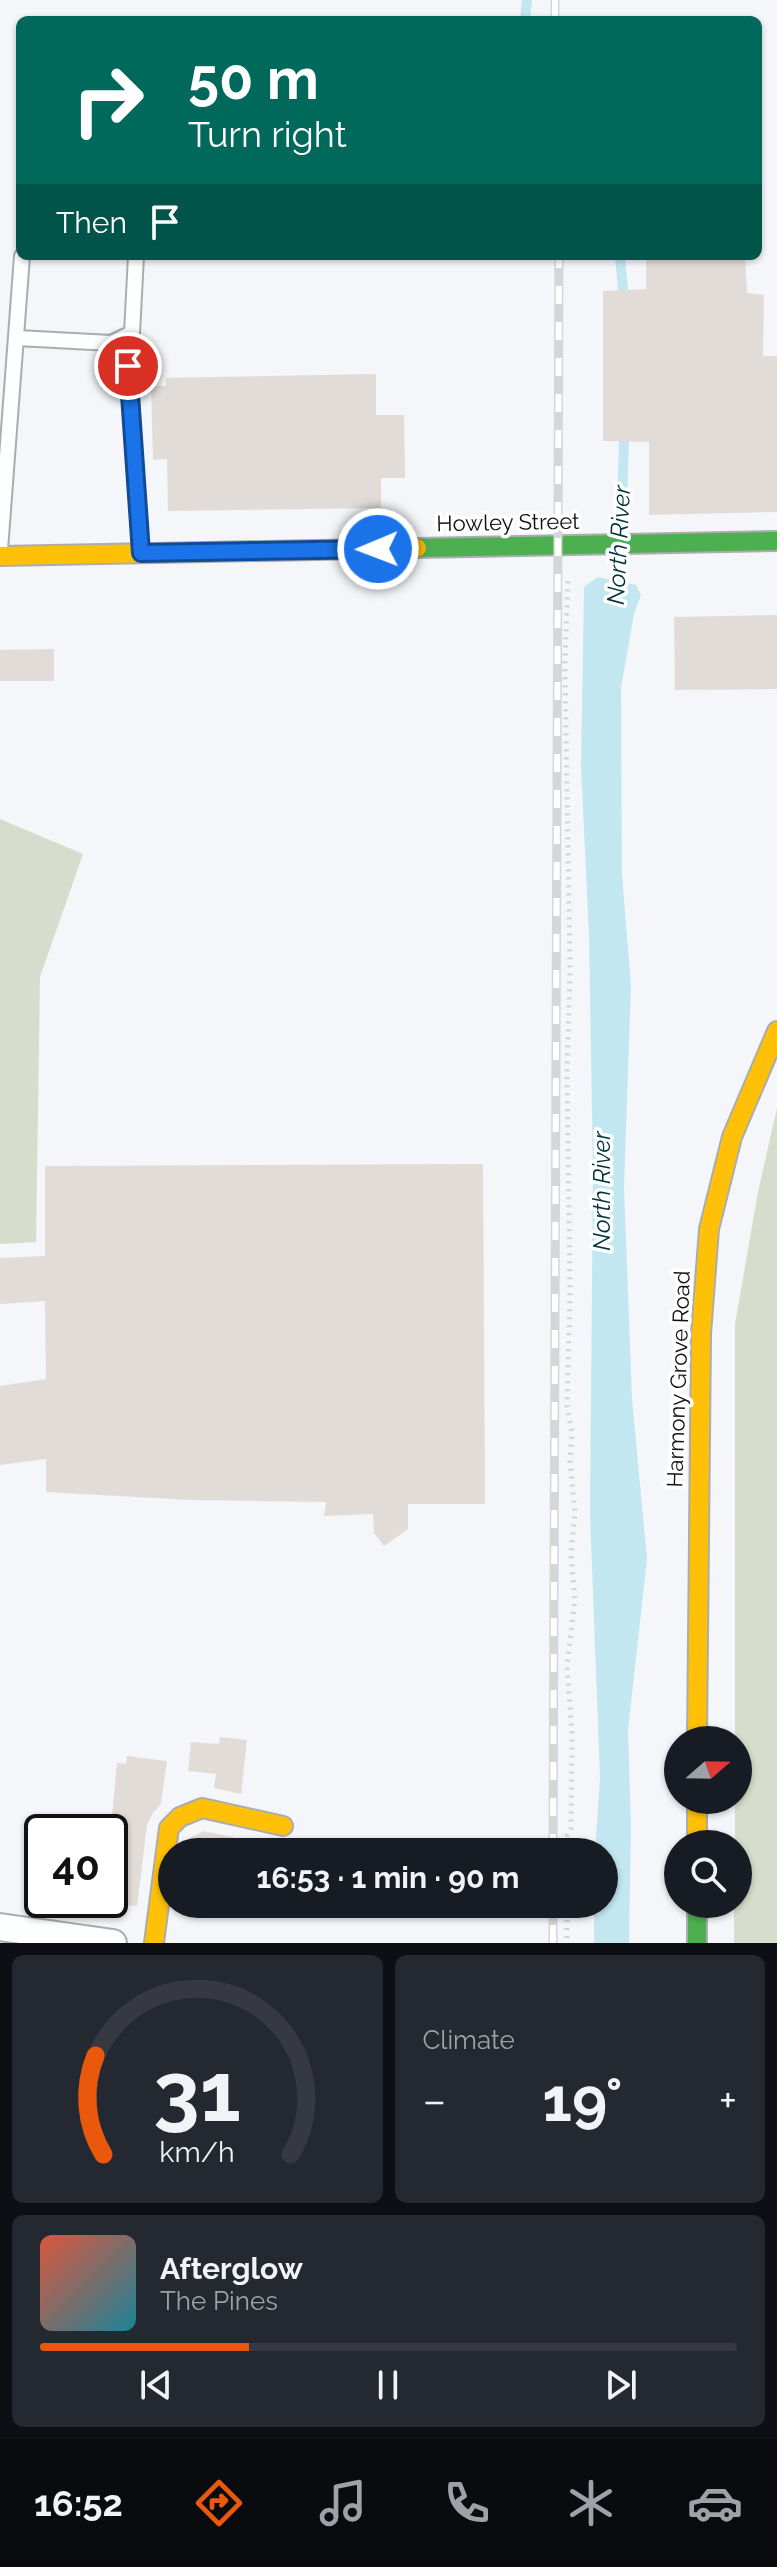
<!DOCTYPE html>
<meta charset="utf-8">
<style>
:root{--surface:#171b24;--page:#242831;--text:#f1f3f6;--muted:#9ea1a6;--line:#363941;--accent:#ea580c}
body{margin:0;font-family:Raleway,sans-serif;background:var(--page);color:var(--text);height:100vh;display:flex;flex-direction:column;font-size:30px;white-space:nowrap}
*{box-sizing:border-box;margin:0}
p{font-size:26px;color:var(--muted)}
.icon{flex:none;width:44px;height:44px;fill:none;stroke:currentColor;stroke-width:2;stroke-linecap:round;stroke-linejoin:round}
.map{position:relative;height:1943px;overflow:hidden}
.details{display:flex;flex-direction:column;gap:12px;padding:12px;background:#0d0f14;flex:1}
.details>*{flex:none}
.top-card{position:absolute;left:16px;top:16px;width:746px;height:244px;border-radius:12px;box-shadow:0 2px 6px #0004;background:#00695c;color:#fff;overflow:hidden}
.needle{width:52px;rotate:70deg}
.buttons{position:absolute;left:664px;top:1726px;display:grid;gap:16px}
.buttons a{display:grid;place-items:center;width:88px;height:88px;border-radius:50%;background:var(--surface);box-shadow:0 2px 6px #0004;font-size:40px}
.speed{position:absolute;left:24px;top:1814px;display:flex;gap:16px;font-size:40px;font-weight:700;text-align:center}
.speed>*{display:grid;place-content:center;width:104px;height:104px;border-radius:50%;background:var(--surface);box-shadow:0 2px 6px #0004;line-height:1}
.speed .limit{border:4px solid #111;border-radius:12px;background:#fff;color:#111}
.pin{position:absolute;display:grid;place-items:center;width:68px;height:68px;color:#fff;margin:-34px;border:4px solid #fff;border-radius:50%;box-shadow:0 2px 8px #0007}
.me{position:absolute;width:88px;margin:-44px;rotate:269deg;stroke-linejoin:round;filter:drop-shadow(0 0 6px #0008)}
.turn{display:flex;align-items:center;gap:28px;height:168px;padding:0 40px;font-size:36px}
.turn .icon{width:104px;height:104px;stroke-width:2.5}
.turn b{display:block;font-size:56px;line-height:68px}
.then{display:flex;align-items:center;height:76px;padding:0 40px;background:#0003;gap:16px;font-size:30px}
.big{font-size:60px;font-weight:700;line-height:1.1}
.details .card{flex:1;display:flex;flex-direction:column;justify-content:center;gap:12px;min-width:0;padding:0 28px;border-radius:12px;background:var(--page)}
.details .dial{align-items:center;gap:0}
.dial svg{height:208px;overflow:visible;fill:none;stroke:var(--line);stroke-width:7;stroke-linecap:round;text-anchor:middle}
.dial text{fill:var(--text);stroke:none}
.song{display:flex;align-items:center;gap:24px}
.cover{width:96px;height:96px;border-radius:12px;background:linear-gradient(135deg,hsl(10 70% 55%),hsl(190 70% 35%))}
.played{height:8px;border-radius:4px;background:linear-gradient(90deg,var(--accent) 30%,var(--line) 30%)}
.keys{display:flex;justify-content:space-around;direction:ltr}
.heat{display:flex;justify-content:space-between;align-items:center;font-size:44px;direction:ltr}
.details .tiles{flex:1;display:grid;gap:12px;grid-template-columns:1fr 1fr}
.card:last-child{grid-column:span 2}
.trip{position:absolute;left:158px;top:1838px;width:460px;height:80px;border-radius:40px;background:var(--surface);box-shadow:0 2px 6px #0004;font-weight:700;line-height:80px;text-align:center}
.tabs{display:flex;height:128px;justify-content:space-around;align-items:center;background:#090b0e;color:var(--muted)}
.tabs .icon{width:56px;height:56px}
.tabs .selected{color:var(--accent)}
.tabs b{font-size:36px;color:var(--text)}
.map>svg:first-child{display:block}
.green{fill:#d7ddcc}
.water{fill:#c3e7f0}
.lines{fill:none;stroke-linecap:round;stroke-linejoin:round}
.stream{stroke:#c3e7f0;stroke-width:10}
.building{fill:#e2dcd8}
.lane-casing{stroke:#abacae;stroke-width:18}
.street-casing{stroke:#abacae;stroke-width:30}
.fast-casing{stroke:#abacae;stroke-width:22}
.slow-casing{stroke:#abacae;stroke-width:22}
.path{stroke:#d2d2d3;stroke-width:5;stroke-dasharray:2 6;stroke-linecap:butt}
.lane{stroke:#fdfefe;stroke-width:14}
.street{stroke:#fdfefe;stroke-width:26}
.fast{stroke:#4caf50;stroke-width:18}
.slow{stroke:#ffc107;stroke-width:18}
.rail-casing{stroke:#d5d6d6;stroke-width:9}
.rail{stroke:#fff;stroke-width:6;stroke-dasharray:18;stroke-linecap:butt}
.route-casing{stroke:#114b97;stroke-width:20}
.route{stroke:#1a73e8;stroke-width:14}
.labels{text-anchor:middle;stroke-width:7;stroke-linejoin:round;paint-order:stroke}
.street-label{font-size:22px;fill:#101112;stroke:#fff}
.water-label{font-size:24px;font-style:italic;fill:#02333c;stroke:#fff}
</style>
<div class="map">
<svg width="777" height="1943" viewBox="0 0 777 1943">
<rect width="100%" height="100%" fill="#f4f6f9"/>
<!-- green -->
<g class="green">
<polygon points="0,819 83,854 40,977 36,1242 0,1244"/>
<polygon points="777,1108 777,1943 734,1943 734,1904 738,1904 738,1844 735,1844 735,1800 738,1800 738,1740 735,1740 735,1324 758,1192"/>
</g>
<!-- water -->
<polygon class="water" points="598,577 636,585 641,595 634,614 621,688 622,875 631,985 624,1187 632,1399 647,1559 628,1730 631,1826 629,1943 594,1943 594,1904 604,1904 604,1852 595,1852 600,1778 590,1514 593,1171 589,934 581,768 584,587"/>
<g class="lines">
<!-- stream -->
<g class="stream">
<polyline points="525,20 527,0"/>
<polyline points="620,256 623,290"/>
<polyline points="621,535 624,441"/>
<polyline points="621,583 621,551"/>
</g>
</g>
<!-- building -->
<g class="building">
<polygon points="646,256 745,256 747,293 764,295 763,356 777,356 777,512 649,515 649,442 603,441 603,291 646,289"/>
<polygon points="376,374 376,415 404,415 405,478 381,478 381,508 168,511 167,459 153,460 151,386 166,386 166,378"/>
<polygon points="777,615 777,689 675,690 674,617"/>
<polygon points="54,649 54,681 0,681 0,650"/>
<polygon points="483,1164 485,1504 408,1504 408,1529 384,1546 374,1533 373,1514 324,1516 326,1502 191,1500 46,1492 46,1459 0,1465 0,1386 46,1379 45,1301 0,1304 0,1258 45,1256 45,1166"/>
<polygon points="220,1737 247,1740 241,1794 214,1788 216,1774 188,1771 191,1742 219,1744"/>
<polygon points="127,1756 167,1761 161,1804 153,1813 147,1825 137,1906 119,1905 126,1837 110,1837 117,1763 126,1764"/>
<polygon points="204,1831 269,1845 269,1852 188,1852 190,1838"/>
</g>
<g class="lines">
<defs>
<g id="lane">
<polyline points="17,338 111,343 132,333 136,256"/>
<polyline points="105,364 128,366 141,553"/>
<polyline points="0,550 22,256"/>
</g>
<polyline id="street" points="0,1927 113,1943"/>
<g id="fast">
<polyline points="417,548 777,541"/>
<polyline points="697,1904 697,1943"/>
</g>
<g id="slow">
<polyline points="0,556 417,548"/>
<polyline points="697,1740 701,1334 709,1229 732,1137 777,1031"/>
<polyline points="697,1800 697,1844"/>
<polyline points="154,1943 169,1828 180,1817 202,1808 283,1826"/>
</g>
</defs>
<!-- lane casing -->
<use href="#lane" class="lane-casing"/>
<!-- street casing -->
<use href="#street" class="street-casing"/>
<!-- fast casing -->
<use href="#fast" class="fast-casing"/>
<!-- slow casing -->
<use href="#slow" class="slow-casing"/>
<!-- path -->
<g class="path">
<polyline points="564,1852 566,1837 571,1828 572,1734 567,1666 575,1599 571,1555 575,1512 570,1461 572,1433 567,1407 570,1294 567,1072 570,971 565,663 568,577"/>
<polyline points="567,1904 567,1943"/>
</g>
<!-- lane -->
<use href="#lane" class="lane"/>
<!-- street -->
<use href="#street" class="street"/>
<!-- fast -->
<use href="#fast" class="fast"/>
<!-- slow -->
<use href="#slow" class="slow"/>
<defs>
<g id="rail">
<polyline points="555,0 555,20"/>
<polyline points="553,1852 559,256"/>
<polyline points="553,1943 553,1904"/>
</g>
</defs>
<!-- rail casing -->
<use href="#rail" class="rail-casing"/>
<!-- rail -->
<use href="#rail" class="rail"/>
</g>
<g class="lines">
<defs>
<polyline id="route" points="128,366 141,553 378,549"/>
</defs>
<!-- route casing -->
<use href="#route" class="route-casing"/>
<!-- route -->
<use href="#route" class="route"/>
</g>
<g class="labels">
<!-- street labels -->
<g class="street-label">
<text transform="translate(508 522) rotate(-1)" y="8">Howley Street</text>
<text transform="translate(678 1379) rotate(-88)" y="8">Harmony Grove Road</text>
</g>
<!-- water labels -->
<g class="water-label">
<text transform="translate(619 545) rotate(-87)" y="8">North River</text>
<text transform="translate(602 1191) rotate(-90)" y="8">North River</text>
</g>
</g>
</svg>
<div class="buttons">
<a><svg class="needle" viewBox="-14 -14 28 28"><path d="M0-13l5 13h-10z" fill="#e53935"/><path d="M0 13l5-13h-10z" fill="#9ea1a6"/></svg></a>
<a><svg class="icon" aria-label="search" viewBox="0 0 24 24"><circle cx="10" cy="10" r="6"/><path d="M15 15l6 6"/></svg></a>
</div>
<div class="speed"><div class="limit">40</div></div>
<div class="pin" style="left:128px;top:366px;background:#d93025"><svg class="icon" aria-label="arrive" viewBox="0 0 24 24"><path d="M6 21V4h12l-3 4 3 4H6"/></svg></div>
<svg class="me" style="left:378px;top:549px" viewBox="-20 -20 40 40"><circle r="17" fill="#1a73e8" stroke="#fff" stroke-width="3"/><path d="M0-11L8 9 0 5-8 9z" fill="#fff"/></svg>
<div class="trip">16:53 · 1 min · 90 m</div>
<div class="top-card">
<div class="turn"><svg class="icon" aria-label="right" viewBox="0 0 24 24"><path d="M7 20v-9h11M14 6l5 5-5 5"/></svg><div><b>50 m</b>Turn right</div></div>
<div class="then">Then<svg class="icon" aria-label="arrive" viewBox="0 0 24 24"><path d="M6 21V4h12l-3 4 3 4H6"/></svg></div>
</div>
</div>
<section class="details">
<div class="tiles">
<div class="card dial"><svg viewBox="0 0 100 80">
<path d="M14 69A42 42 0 1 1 86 69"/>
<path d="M14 69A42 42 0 0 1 11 31" stroke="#ea580c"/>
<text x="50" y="56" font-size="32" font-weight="700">31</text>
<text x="50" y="72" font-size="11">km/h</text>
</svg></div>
<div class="card"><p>Climate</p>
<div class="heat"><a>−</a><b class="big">19°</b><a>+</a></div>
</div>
<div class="card">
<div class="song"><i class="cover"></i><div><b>Afterglow</b><p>The Pines</p></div></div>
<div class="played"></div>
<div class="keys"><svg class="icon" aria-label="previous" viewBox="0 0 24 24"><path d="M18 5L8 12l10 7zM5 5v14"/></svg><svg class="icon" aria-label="pause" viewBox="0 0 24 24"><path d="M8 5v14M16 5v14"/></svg><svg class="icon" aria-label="next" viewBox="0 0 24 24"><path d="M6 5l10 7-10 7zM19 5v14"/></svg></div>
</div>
</div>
</section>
<nav class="tabs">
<b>16:52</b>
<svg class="icon selected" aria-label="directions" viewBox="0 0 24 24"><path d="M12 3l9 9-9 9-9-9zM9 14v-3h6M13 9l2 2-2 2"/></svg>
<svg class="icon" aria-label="music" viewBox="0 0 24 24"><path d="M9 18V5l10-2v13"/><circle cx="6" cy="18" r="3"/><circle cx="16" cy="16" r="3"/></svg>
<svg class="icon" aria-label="phone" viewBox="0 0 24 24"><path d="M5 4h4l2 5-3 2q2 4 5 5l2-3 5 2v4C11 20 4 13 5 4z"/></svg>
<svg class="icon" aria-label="climate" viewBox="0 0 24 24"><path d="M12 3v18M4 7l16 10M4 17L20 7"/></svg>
<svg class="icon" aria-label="car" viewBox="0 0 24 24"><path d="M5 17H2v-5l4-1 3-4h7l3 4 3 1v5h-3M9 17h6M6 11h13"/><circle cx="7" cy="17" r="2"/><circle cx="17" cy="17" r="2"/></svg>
</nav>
